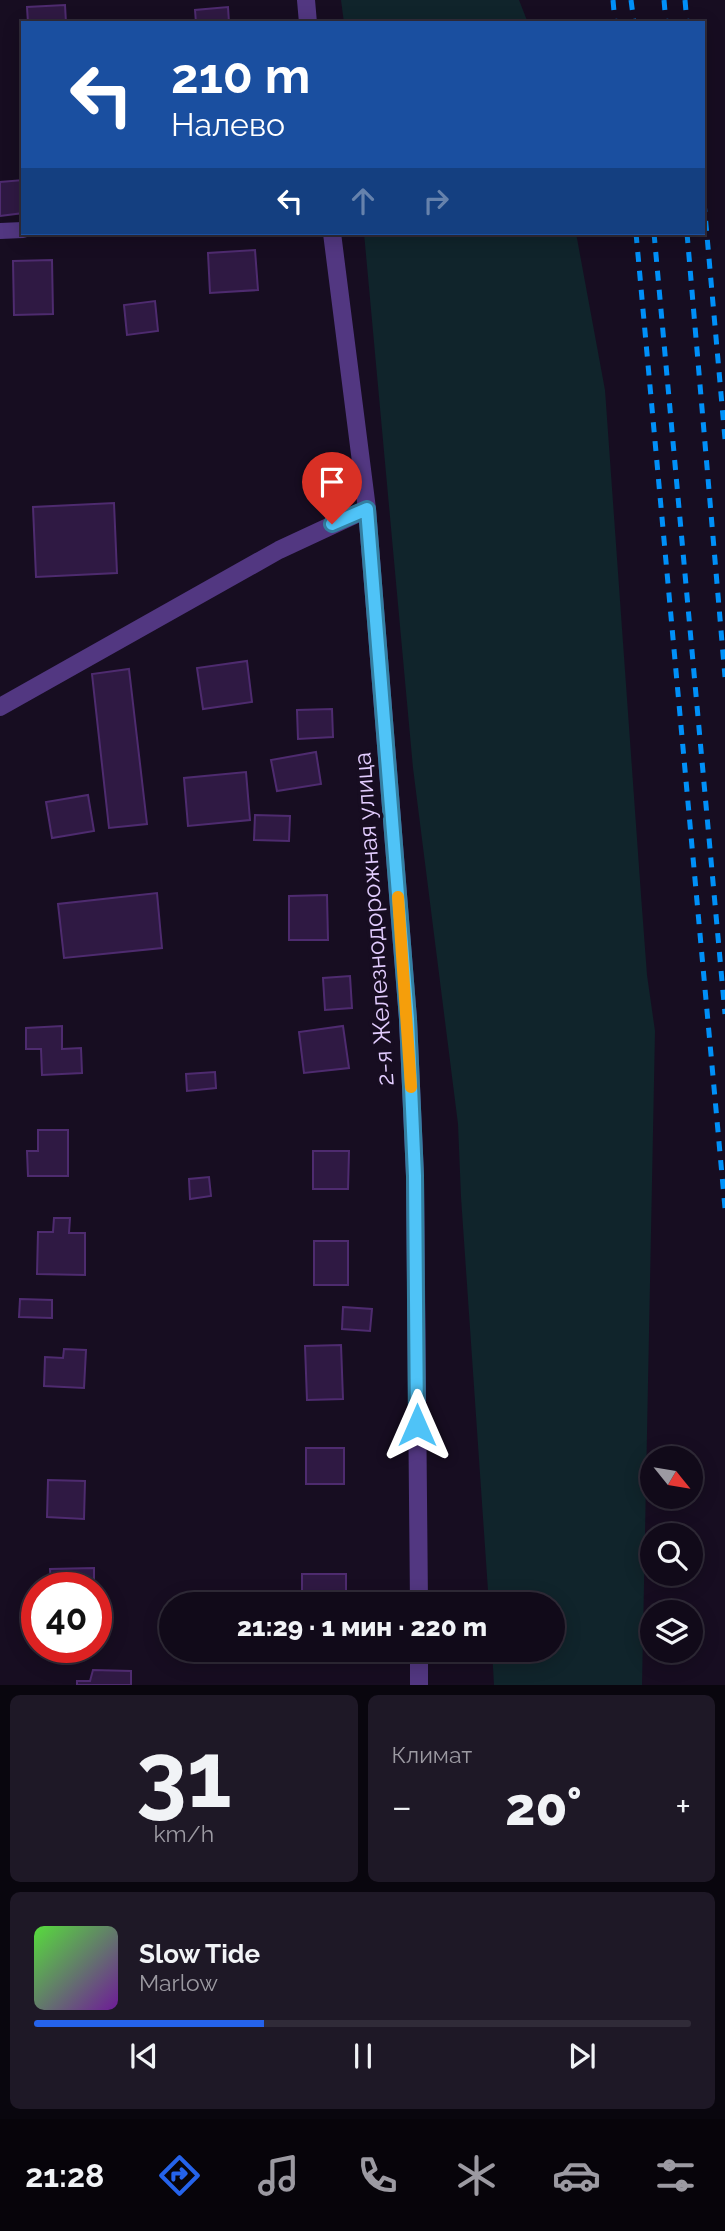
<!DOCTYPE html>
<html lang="ru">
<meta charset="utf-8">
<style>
:root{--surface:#110a19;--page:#1e1826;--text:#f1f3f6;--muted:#9c9aa2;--line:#302b38;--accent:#2563eb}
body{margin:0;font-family:Raleway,sans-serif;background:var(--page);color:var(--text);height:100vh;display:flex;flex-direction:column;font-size:26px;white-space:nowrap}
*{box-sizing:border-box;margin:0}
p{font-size:23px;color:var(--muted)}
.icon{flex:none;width:38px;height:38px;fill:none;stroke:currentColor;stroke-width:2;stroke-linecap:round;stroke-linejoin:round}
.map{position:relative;height:1685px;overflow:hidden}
.side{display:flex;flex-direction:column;gap:10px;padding:10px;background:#09060e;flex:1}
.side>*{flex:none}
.top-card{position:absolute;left:21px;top:21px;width:684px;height:214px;border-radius:0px;box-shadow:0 4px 18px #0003,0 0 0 2px var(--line);background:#1a4fa0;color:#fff;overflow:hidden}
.needle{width:46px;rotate:120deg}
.controls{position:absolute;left:640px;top:1446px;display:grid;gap:14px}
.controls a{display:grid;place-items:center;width:63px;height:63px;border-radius:50%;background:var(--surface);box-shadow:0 4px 18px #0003,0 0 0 2px var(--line);font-size:35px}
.speed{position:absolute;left:21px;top:1572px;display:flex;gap:14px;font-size:35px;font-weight:700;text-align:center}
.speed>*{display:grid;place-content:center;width:91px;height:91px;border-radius:50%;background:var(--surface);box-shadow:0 4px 18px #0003,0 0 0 2px var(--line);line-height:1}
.speed .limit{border:10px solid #d22;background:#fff;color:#111}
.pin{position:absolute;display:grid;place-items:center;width:60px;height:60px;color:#fff;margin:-72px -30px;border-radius:50% 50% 50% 0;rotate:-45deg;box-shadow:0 0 7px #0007}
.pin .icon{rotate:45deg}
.me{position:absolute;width:77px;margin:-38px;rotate:0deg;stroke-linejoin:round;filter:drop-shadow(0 0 5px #0008)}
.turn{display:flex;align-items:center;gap:24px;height:147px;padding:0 35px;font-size:32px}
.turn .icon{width:91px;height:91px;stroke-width:2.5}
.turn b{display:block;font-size:49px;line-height:60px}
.lanes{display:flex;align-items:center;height:66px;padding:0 35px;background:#0003;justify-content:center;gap:35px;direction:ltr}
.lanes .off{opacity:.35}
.big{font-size:52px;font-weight:800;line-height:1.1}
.side .tile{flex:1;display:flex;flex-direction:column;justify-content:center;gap:10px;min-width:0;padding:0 24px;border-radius:10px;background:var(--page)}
.side .dial{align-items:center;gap:0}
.dial b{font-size:91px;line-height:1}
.song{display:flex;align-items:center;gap:21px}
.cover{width:84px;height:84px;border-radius:10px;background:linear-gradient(135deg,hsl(110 70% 55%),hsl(280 70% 35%))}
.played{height:7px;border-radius:4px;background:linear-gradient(90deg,var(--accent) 35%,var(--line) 35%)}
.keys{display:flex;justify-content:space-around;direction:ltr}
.heat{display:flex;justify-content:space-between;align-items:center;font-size:38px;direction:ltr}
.side .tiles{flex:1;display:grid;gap:10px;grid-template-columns:1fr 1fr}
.tile:last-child{grid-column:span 2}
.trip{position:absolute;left:159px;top:1592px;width:406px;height:70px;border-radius:35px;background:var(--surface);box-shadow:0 4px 18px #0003,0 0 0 2px var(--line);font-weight:800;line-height:70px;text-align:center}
.dock{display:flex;height:112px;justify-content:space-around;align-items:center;background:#07040a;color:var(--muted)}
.dock .icon{width:49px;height:49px}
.dock .current{color:var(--accent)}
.dock b{font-size:32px;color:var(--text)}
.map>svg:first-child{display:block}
.green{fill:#10242b}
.building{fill:#2f1943;stroke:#4e2b6f;stroke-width:2}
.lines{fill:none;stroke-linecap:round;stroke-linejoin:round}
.service{stroke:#523781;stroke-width:16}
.minor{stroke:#523781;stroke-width:18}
.tertiary{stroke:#523781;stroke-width:18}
.rail{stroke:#0090f8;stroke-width:5;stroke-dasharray:10 9;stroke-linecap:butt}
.route-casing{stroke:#337fa1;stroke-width:18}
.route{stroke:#4fc3f7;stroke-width:12}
.slow{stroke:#f59e0b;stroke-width:12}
.labels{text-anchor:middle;stroke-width:7;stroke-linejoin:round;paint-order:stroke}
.street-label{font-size:24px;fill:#e3cdff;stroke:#170d21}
</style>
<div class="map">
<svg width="725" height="1685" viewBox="0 0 725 1685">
<rect width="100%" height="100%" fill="#170d21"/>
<!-- green -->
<g class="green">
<polygon points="341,0 519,0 528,23 344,23"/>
<polygon points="364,233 576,233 605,390 641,895 647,975 655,1031 642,1685 494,1685 492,1650 553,1650 553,1605 489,1605 461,1197 458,1124 413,768"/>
</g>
<!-- building -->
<g class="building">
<polygon points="65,5 66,23 28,23 27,7"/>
<polygon points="228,7 229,23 196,23 195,10"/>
<polygon points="23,180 23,213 0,216 0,182"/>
<polygon points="255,250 258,290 210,293 208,253"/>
<polygon points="52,260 53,314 14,315 13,261"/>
<polygon points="155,301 158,331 127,335 124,305"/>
<polygon points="114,503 117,573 36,577 33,507"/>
<polygon points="247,661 252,702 203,709 197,668"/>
<polygon points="129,669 147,824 109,828 92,674"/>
<polygon points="332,709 333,737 298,739 297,710"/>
<polygon points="316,752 321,784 277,791 271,760"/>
<polygon points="246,772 250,820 188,826 184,778"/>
<polygon points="88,795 94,831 52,838 46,802"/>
<polygon points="255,815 290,816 289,841 254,840"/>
<polygon points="157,893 162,948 64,958 58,904"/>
<polygon points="327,895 328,940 289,940 289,896"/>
<polygon points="350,976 352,1008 325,1010 323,978"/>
<polygon points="62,1026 62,1049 81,1048 82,1073 42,1075 41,1049 26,1049 26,1028"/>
<polygon points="343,1026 349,1068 304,1073 299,1032"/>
<polygon points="215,1072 216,1088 187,1091 186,1074"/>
<polygon points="38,1130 68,1130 68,1176 28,1176 27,1151 38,1151"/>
<polygon points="313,1151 349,1151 348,1189 313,1189"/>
<polygon points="209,1177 211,1196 190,1199 189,1179"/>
<polygon points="54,1218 70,1218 69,1233 85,1233 85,1275 37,1274 38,1232 53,1232"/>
<rect x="314" y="1241" width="34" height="44"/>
<polygon points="20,1299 52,1300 52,1318 19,1317"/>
<polygon points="343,1307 372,1309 370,1331 342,1329"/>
<polygon points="341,1345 343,1399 307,1400 305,1346"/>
<polygon points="64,1349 86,1350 84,1388 44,1386 45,1357 63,1358"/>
<rect x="306" y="1448" width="38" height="36"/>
<polygon points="48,1480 85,1481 84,1519 47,1517"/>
<polygon points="94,1568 94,1587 51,1587 50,1569"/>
<rect x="302" y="1574" width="44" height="31"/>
<polygon points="93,1670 131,1671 131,1685 77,1685 77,1681 90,1681"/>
</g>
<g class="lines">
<!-- service -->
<polyline class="service" points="0,231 23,230"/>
<!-- minor -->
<polyline class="minor" points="0,707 279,550 367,509"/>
<!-- tertiary -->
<g class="tertiary">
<polyline points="306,0 308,23"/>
<polyline points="332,233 367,509 408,1019 415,1176 419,1605"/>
<polyline points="419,1650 419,1685"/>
</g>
<!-- rail -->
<g class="rail">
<polyline points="613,0 615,23"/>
<polyline points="631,0 634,23"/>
<polyline points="664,0 666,23"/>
<polyline points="685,0 687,23"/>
<polyline points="704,202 725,439"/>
<polyline points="636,233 725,1208"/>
<polyline points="654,233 725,1014"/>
<polyline points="687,233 725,677"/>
</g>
</g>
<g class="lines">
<defs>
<polyline id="route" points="332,524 367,509 408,1019 415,1176 417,1425"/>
</defs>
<!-- route casing -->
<use href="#route" class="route-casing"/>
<!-- route -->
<use href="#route" class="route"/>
<!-- slow -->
<polyline class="slow" points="398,897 411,1087"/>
</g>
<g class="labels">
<!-- street labels -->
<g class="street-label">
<text transform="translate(374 919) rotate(-94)" y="8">2-я Железнодорожная улица</text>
</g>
</g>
</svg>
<div class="controls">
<a><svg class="needle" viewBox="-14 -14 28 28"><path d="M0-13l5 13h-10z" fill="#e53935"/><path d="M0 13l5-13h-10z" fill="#9c9aa2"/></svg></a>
<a><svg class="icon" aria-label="search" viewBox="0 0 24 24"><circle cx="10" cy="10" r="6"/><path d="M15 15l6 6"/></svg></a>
<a><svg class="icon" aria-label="layers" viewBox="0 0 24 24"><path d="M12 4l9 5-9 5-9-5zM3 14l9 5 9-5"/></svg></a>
</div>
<div class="speed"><div class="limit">40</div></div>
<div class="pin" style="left:332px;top:524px;background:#d93025"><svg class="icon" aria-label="arrive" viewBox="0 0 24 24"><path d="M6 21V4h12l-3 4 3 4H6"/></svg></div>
<svg class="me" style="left:417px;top:1425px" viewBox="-20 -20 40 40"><path d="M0-17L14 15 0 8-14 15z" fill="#4fc3f7" stroke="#fff" stroke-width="4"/></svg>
<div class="trip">21:29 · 1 мин · 220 m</div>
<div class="top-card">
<div class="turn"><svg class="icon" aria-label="left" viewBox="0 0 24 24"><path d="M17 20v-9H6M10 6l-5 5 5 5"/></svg><div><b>210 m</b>Налево</div></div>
<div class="lanes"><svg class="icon" aria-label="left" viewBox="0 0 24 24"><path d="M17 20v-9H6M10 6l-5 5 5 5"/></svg><svg class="icon off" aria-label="ahead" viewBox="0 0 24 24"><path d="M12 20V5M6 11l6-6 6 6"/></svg><svg class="icon off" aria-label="right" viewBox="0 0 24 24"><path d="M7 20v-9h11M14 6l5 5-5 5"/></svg></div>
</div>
</div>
<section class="side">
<div class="tiles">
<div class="tile dial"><b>31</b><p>km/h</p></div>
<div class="tile"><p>Климат</p>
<div class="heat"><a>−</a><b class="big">20°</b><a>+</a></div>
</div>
<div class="tile">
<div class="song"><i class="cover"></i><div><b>Slow Tide</b><p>Marlow</p></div></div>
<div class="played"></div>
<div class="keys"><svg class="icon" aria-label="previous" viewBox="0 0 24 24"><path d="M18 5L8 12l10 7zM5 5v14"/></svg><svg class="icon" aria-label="pause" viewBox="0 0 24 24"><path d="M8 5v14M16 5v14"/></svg><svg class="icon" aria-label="next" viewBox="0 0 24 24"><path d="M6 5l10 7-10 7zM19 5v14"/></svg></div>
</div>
</div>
</section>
<nav class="dock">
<b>21:28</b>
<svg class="icon current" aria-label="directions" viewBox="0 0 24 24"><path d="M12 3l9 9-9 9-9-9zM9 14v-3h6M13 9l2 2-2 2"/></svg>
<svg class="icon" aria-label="music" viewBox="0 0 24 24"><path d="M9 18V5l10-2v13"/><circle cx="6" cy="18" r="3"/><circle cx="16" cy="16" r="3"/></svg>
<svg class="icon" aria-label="phone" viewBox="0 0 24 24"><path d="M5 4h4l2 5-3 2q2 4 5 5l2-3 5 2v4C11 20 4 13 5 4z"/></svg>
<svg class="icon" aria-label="climate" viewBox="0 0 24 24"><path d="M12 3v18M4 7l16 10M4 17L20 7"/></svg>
<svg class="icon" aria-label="car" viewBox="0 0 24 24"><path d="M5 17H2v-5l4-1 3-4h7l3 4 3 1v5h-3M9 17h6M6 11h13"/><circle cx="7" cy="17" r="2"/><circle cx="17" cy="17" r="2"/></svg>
<svg class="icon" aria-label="filters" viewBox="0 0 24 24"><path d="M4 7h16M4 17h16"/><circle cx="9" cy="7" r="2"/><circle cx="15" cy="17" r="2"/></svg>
</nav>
